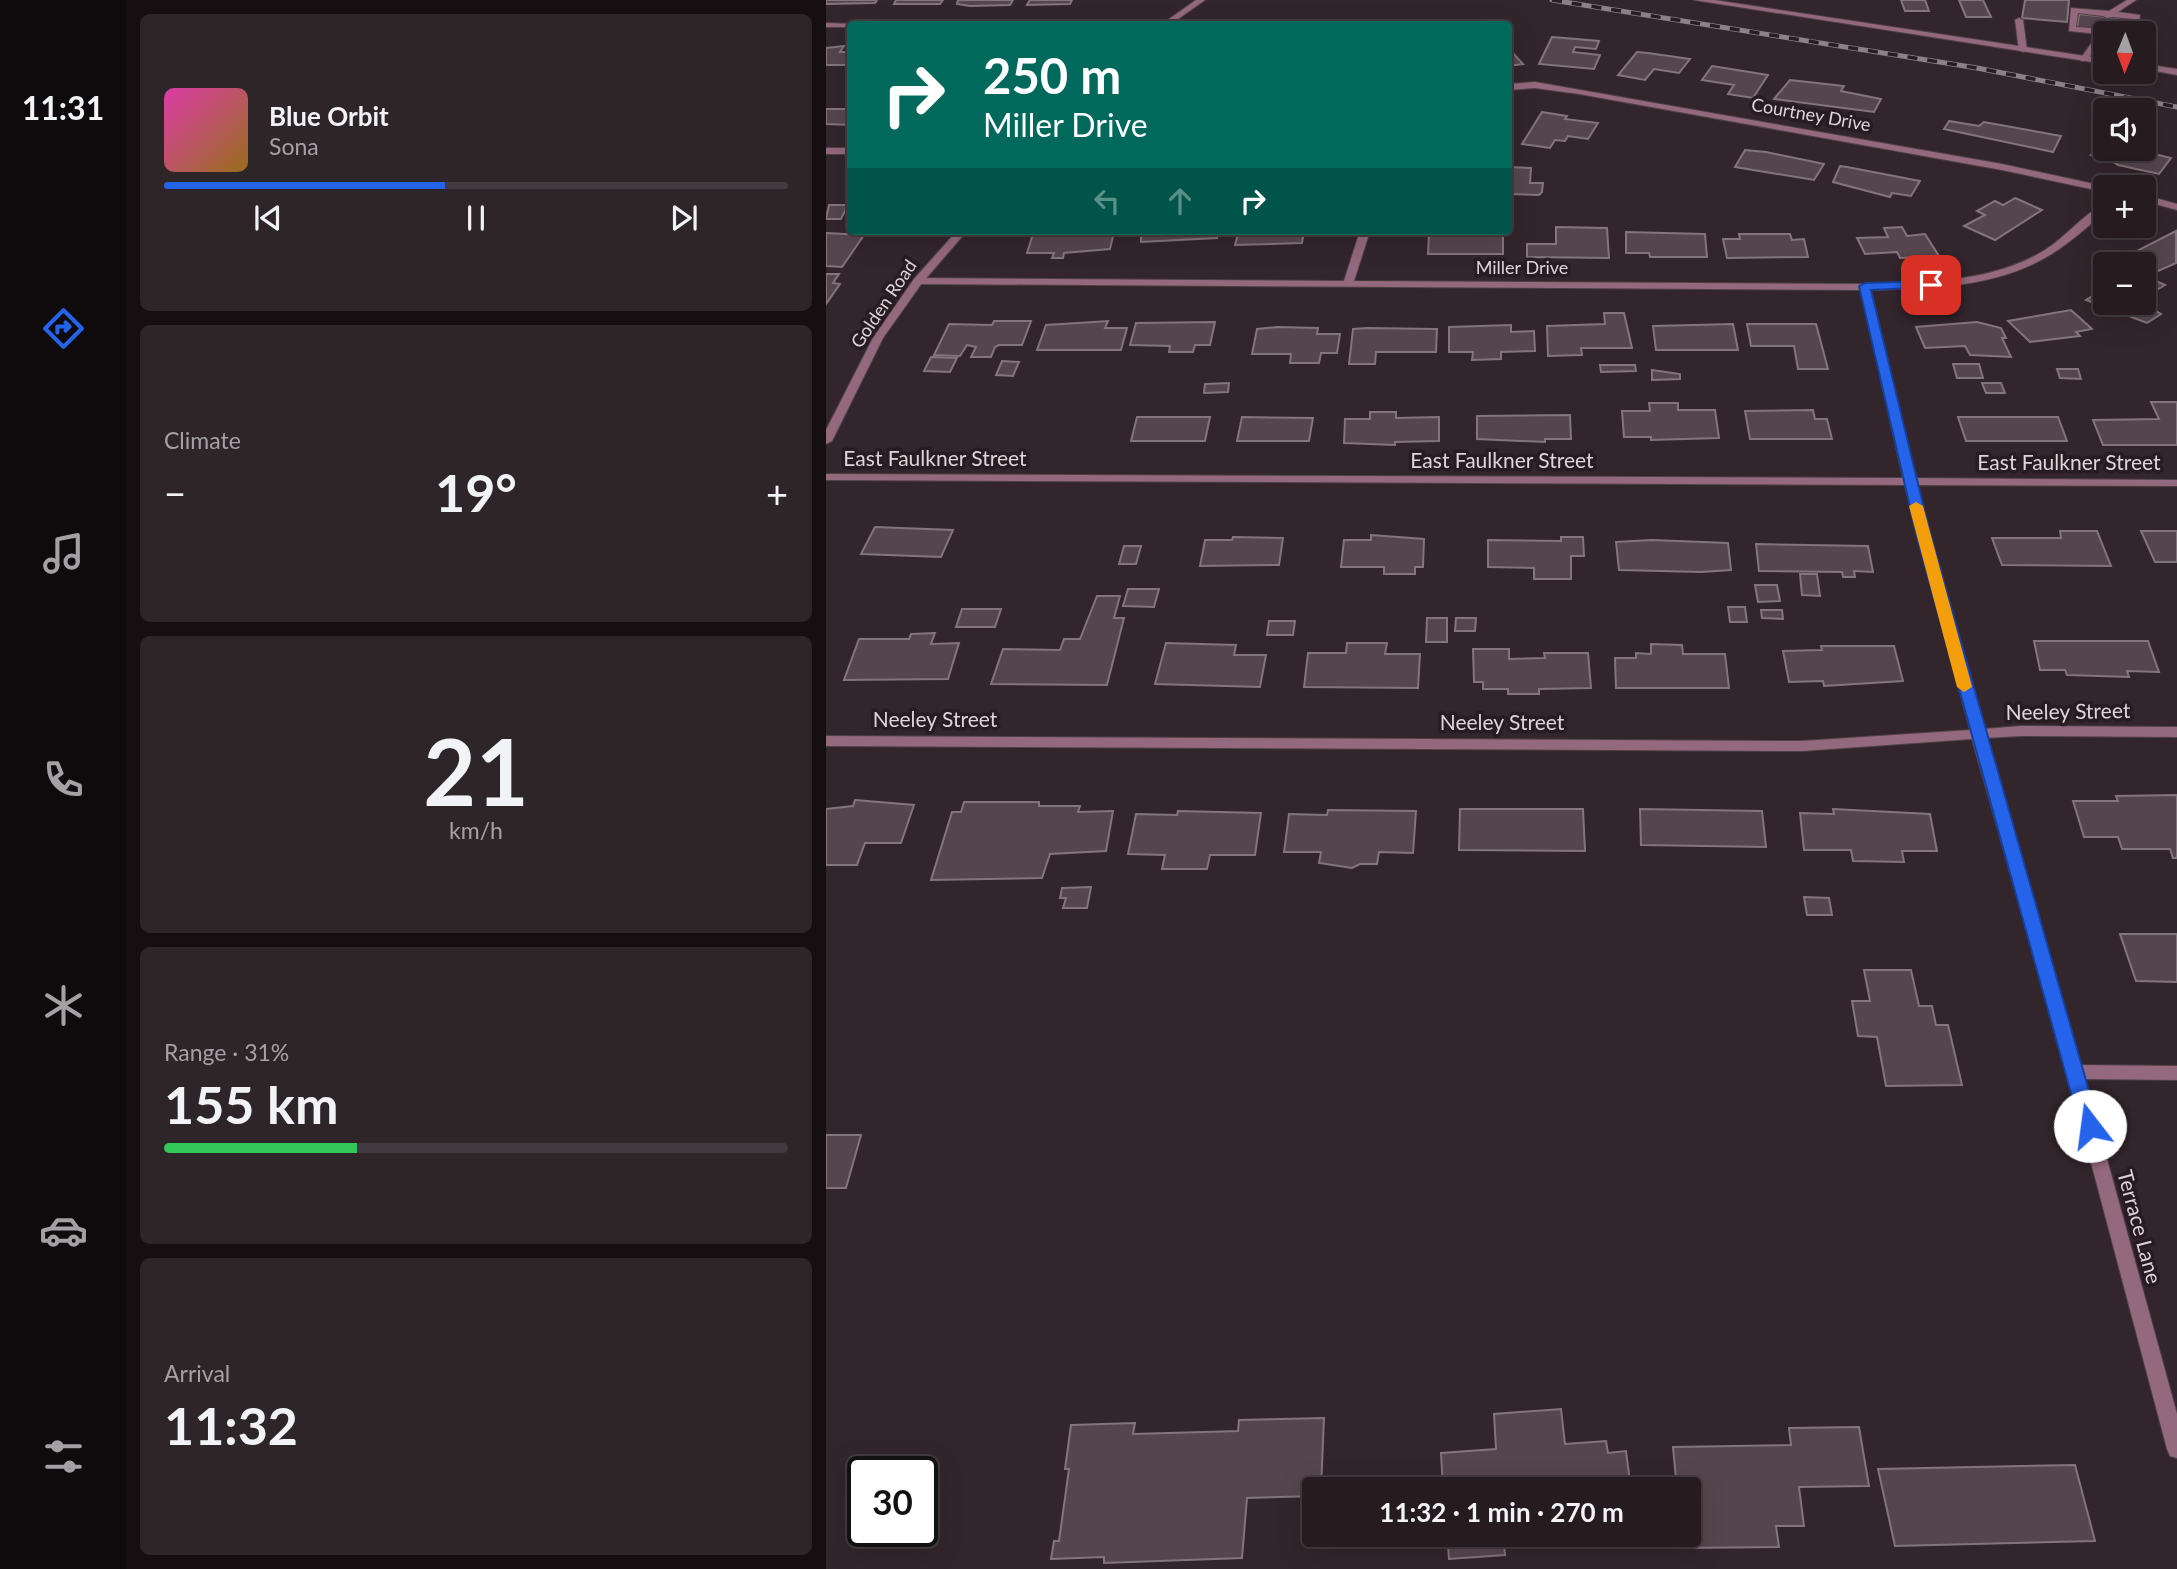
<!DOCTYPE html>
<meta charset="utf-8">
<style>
:root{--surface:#261c20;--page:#2e2529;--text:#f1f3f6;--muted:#a4a1a5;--line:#423a3e;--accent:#2563eb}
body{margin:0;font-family:Lato,sans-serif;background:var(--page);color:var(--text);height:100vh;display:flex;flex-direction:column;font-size:26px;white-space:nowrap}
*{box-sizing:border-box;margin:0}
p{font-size:23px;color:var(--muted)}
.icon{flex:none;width:38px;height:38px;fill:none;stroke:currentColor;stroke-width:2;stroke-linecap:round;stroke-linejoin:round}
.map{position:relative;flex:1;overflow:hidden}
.drawer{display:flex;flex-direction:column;gap:14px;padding:14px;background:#150f12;width:700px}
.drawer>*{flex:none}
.banner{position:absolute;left:21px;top:21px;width:665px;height:214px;border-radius:7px;box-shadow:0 7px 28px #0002,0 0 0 2px var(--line);background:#00695c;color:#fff;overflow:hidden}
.needle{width:46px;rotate:181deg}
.fabs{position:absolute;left:1267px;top:21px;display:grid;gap:14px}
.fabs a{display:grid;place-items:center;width:63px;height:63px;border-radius:7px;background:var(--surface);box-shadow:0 7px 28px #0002,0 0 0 2px var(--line);font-size:35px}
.speed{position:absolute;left:21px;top:1456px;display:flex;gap:14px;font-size:35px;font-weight:700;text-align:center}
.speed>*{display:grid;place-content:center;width:91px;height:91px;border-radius:50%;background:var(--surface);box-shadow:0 7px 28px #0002,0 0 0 2px var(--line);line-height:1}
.speed .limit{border:4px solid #111;border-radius:10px;background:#fff;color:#111}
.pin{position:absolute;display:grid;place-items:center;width:60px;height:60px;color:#fff;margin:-30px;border-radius:14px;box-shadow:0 4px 10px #0006}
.me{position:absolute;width:77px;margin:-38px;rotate:345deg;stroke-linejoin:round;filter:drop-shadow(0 0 5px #0008)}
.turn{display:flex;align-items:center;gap:24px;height:147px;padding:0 21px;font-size:32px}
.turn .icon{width:91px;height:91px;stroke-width:2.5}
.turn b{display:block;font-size:49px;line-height:60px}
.lanes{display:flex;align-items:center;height:66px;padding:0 21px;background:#0003;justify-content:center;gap:35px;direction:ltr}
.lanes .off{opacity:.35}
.big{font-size:52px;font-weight:700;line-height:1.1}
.drawer .tile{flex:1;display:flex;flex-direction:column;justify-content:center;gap:10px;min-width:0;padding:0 24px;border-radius:10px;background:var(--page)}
.drawer .dial{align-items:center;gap:0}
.dial b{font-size:91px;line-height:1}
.song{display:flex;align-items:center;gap:21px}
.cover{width:84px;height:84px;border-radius:10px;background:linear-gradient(135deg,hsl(320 70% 55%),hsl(40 70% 35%))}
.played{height:7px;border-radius:4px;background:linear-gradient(90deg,var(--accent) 45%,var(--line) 45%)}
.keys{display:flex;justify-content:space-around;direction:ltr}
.heat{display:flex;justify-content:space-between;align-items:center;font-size:38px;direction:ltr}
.charge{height:10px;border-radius:5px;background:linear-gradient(90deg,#34c759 31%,var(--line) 0)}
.trip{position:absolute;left:476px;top:1477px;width:399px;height:70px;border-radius:7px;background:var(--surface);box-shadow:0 7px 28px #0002,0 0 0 2px var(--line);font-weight:700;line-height:70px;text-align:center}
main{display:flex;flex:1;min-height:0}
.dock{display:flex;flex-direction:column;width:126px;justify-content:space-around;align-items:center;background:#0f0b0d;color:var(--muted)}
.dock .icon{width:49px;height:49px}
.dock .current{color:var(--accent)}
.dock b{font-size:32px;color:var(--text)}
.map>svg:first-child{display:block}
.building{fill:#55464d;stroke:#84747b;stroke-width:2}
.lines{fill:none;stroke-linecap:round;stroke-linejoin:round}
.service-casing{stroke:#4e4147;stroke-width:2}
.minor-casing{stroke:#4e4147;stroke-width:2}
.tertiary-casing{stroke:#4e4147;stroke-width:2}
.service{fill:#94687d;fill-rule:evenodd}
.minor{fill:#94687d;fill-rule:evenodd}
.tertiary{fill:#94687d;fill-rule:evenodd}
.rail-casing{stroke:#8c8186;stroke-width:5}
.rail{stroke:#281b21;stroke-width:3.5;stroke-dasharray:10;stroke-linecap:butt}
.route{fill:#2563eb;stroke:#184099;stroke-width:2}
.slow{fill:#f59e0b}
.labels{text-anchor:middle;stroke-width:7;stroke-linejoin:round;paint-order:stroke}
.far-street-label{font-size:18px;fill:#ded5d9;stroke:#281b21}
.street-label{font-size:21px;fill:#ded5d9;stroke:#281b21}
</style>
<main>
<nav class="dock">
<b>11:31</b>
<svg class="icon current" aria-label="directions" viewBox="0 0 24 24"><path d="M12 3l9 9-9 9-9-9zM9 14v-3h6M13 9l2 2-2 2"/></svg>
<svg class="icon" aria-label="music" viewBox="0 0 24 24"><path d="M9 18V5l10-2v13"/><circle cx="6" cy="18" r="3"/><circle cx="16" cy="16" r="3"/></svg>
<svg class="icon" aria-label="phone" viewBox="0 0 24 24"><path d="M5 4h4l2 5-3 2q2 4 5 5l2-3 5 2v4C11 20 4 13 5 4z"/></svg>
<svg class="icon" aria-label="climate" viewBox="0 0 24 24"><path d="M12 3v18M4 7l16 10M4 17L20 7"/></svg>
<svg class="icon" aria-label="car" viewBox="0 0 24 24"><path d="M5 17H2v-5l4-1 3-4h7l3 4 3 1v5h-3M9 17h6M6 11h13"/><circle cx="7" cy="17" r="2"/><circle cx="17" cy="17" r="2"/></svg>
<svg class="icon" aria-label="filters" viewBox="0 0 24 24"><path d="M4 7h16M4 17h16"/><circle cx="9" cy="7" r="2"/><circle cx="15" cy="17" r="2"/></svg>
</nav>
<section class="drawer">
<div class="tile">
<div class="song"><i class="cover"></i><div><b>Blue Orbit</b><p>Sona</p></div></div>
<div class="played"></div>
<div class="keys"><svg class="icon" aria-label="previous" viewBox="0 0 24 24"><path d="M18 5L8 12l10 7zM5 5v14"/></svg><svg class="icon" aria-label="pause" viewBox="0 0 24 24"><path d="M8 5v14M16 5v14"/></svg><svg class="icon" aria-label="next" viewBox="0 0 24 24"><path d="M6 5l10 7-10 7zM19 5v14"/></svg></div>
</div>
<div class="tile"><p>Climate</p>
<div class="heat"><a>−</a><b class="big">19°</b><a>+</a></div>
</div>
<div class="tile dial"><b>21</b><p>km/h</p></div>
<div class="tile"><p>Range · 31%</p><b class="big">155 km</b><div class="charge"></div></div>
<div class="tile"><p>Arrival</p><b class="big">11:32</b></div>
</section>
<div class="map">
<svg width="1351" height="1569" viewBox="0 0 1351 1569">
<rect width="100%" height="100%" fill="#32252b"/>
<!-- building -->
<g class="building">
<polygon points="0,0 51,0 49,3 0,4"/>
<polygon points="70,0 117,0 114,4 68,4"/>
<polygon points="132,0 187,0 184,5 144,6 131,4"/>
<polygon points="204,0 246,0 244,4 201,5"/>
<polygon points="1075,0 1099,0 1103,11 1079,11"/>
<polygon points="1133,0 1157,0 1165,17 1140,17"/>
<polygon points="1199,0 1243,0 1241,22 1196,18"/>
<polygon points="1253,14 1303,19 1302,33 1251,28"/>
<polygon points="726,37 773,41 770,49 749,47 747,52 774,55 768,69 713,64"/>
<polygon points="18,46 14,52 24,52 22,65 0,65 0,48"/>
<polygon points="682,51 685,51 697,64 682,66"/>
<polygon points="811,52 822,53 864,59 853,73 828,69 819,80 792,75"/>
<polygon points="886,66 942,75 927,98 902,94 908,85 876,80"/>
<polygon points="964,80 1018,86 1015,91 1055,99 1048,112 948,99"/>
<polygon points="0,109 24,109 24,125 0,124"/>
<polygon points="716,112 741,116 739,119 772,123 762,139 742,136 739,141 729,140 724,148 696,144"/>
<polygon points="1123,121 1153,126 1158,122 1235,136 1227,152 1118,129"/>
<polygon points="1276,141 1279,149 1309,149 1345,158 1333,174 1292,165 1286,161 1265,155"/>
<polygon points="919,150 940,152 998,164 988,180 909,167"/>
<polygon points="1014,166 1021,167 1094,181 1085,196 1066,193 1064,197 1007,182"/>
<polygon points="682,167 705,168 704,183 717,183 716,192 713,195 682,194"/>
<polygon points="1189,198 1216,210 1169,240 1138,226 1159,215 1151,211 1169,201 1177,205"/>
<polygon points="3,205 22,205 15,219 0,219"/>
<polygon points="730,227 781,228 783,258 701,257 701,244 730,244"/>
<polygon points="1076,227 1081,236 1099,234 1113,256 1074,258 1071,252 1039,254 1031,238 1062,237 1058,228"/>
<polygon points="250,231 288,232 284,249 238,253 237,258 226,258 228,253 201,253 207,234"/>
<polygon points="315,231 391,231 391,238 315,242"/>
<polygon points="413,231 478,231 476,243 409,245"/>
<polygon points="1350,231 1350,263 1330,272 1299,257"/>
<polygon points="800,232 879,234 881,257 824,257 823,253 800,253"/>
<polygon points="0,233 38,235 16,267 0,266"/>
<polygon points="603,233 677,233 677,254 602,254"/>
<polygon points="913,234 964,234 966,240 978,239 982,257 901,258 897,239 914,239"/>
<polygon points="0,274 13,274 7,283 14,284 0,304"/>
<polygon points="1318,276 1339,285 1324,294 1330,296 1318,304 1335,314 1321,323 1260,300 1278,289 1279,303 1318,303"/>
<polygon points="1245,310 1266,329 1250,332 1254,336 1204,342 1182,321"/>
<polygon points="778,313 798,313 806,348 755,348 756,355 722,356 721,326 779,324"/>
<polygon points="168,321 205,321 196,345 173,345 169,347 165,357 145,357 150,347 141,345 134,356 108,355 123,324 166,325"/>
<polygon points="282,321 279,328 301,328 295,350 211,350 220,325"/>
<polygon points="389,322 384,345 369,345 367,352 343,352 344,346 304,345 310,323"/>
<polygon points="1151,322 1175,328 1180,338 1176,338 1185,357 1144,355 1139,346 1099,348 1090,327"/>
<polygon points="907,324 912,350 830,350 827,326"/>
<polygon points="921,324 990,324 1002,369 972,369 968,346 925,346"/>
<polygon points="685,325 685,332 708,331 709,351 675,352 675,359 646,360 647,352 623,352 623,327"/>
<polygon points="451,327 492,328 491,334 514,334 511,353 495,353 493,363 464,363 465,354 426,354 431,329"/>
<polygon points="541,328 611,329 610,352 550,352 549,364 523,364 527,329"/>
<polygon points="105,357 131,358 124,372 98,371"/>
<polygon points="176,361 193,362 187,376 170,375"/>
<polygon points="1127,364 1153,364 1157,378 1131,378"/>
<polygon points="774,365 809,365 810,371 775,372"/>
<polygon points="1231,369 1252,369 1255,379 1234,378"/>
<polygon points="826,370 854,374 854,379 826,380"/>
<polygon points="403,383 402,392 378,393 379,384"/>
<polygon points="1156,383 1175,383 1179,393 1160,393"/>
<polygon points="1325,402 1351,402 1351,445 1277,445 1267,420 1333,419"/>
<polygon points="823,403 852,403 852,410 889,410 893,438 825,440 825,437 798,437 796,411 824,411"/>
<polygon points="987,410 989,419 1001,419 1006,439 924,439 919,411"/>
<polygon points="544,412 570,412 570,418 613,417 613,441 569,442 569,445 518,443 519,419 544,419"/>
<polygon points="744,415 745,439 719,439 719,442 651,439 651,416"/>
<polygon points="311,417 384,417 379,441 305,441"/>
<polygon points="416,417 487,418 483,441 411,441"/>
<polygon points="1132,417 1232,417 1241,441 1140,441"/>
<polygon points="49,527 127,530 115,557 35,554"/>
<polygon points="1234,531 1271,531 1285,566 1176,565 1166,538 1235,538"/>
<polygon points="1315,531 1351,531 1351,562 1329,562"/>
<polygon points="545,535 598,539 597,567 589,567 589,574 558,574 558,567 515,567 518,540 545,540"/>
<polygon points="407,537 457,538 453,565 374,566 379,540 406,540"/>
<polygon points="735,537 757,537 758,556 745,556 745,579 708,579 708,568 662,567 662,540 735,541"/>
<polygon points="826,540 902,543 905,570 875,572 793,570 790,542"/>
<polygon points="930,544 1042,546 1047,572 1028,571 1029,577 1017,577 1016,572 933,571"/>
<polygon points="298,546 315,546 310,564 293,564"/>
<polygon points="974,574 991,574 994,596 976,595"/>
<polygon points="929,585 951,585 954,601 932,602"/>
<polygon points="302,589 333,589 328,607 297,606"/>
<polygon points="271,596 294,596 288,618 298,618 281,685 165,684 177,649 234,650 238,639 254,639"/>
<polygon points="902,607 919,607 921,622 904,622"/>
<polygon points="136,609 175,609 169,627 130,627"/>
<polygon points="935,610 956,610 957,619 936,618"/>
<polygon points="601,618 621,618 621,642 600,642"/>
<polygon points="630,618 650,618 649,631 629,631"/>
<polygon points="443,621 469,621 467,635 441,635"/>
<polygon points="109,633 105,644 133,643 122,679 18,680 33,639 83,639 85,634"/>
<polygon points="1208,641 1322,641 1333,672 1301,671 1303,677 1241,675 1239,670 1214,670"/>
<polygon points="340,643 410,645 408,655 440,655 434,687 329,684"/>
<polygon points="521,643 561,643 559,654 594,654 592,688 478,687 482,653 520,653"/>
<polygon points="825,644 856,645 857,654 899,654 903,688 790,688 789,658 810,658 810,653 825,654"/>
<polygon points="995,646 1068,646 1077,681 998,686 997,681 963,682 957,651 996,650"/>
<polygon points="647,649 683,649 683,659 719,658 718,653 762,653 765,688 713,689 713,694 682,694 682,689 657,689 657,682 648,682"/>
<polygon points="1351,795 1351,858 1347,858 1344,849 1296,849 1292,837 1258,837 1247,801 1292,801 1290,796"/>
<polygon points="29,800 88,805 75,843 39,843 31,865 0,865 0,809 27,806"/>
<polygon points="138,802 213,802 213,806 254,806 252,812 287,811 280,851 224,854 216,878 105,880 126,812 135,812"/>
<polygon points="634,809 757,809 759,851 633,850"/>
<polygon points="814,809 936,811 940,847 815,845"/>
<polygon points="1007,809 1104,814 1111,851 1076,851 1078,862 1027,861 1025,850 978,850 974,813 1008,814"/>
<polygon points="502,810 590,811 587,853 553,852 551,864 534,864 526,868 493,863 495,852 458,852 463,814 501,815"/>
<polygon points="352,811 435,813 429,855 384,855 381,869 336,869 339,855 302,854 310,814 351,815"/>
<polygon points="265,887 261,908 237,908 240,898 234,898 236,888"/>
<polygon points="978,897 1003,898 1006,915 981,915"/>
<polygon points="1294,934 1351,934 1351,982 1310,981"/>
<polygon points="1038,970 1085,970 1093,1006 1106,1006 1110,1025 1122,1025 1136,1085 1060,1086 1051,1037 1032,1036 1026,1001 1044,1001"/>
<polygon points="0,1135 35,1135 20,1188 0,1188"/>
<polygon points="735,1409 739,1444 780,1441 782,1453 800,1451 805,1489 617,1489 615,1453 670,1449 668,1414"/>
<polygon points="498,1418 495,1489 488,1489 488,1496 421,1498 416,1558 278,1563 278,1557 225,1559 228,1541 233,1541 243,1469 239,1469 245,1425 309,1423 307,1434 412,1431 413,1420"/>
<polygon points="1033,1427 1043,1486 973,1487 978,1526 950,1526 953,1547 856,1548 855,1535 863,1535 863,1489 851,1489 847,1447 965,1445 963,1428"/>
<polygon points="1249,1465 1269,1541 1069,1546 1052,1469"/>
<polygon points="613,1535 677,1535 679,1555 623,1559 622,1545 614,1546"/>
</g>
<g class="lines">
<defs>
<g id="service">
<polygon points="1301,0 1310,0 1292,12 1314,15 1312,33 1304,33 1307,19 1286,17 1281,18 1277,16 1252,13 1250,27 1278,29 1286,33 1279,33 1261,61 1255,61 1254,59 1272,34 1243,31 1245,8 1283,11"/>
<polygon points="1193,18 1197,20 1201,50 1197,52 1193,50 1189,20"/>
</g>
<g id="minor">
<polygon points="868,0 888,0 1279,59 1279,64"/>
<polygon points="0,23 28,24 24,24 24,27 0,27"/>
<polygon points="1318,64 1351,69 1351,75 1318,69"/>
<polygon points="709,82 1176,164 1282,187 1279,187 1279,192 1176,170 753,94 709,88 682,90 682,84"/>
<rect x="0" y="148" width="24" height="6"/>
<polygon points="1318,195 1351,204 1351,210 1318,201"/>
<path d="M1279 204V212C1261 227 1244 243 1224 255 1170 288 1106 288 1045 290L1089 478 1351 480V486L1091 485 1157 729 1195 726 1351 727V737L1195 736 1159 738 1255 1065 1351 1066V1080L1259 1079 1351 1414V1458L1344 1456 1341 1449 1241 1072 1146 739 976 751 0 746V736L976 741 1144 730 1079 485 0 480V474L1077 478 1035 290 92 284 87 281 92 278 518 281 534 231H544L528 281 1039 284C1100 282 1165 283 1219 250 1239 238 1258 213 1279 204Z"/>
</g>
<g id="tertiary">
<polygon points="370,0 379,0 345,24 336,24"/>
<polygon points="131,231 141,231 96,283 57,338 6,441 0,444 0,430 47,338 88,279"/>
</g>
</defs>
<!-- service casing -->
<use href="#service" class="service-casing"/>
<!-- minor casing -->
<use href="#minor" class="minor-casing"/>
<!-- tertiary casing -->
<use href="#tertiary" class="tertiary-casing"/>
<!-- service -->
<use href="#service" class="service"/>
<!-- minor -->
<use href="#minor" class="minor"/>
<!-- tertiary -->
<use href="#tertiary" class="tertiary"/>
<defs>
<polyline id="rail" points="726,0 1151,68 1351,107"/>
</defs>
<!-- rail casing -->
<use href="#rail" class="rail-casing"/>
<!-- rail -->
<use href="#rail" class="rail"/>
</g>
<!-- route -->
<polygon class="route" points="1105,281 1109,282 1109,287 1045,290 1104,533 1273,1126 1271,1131 1257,1131 1254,1126 1090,533 1033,286 1039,283"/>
<!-- slow -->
<polygon class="slow" points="1090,502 1097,506 1146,687 1138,692 1131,687 1083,506"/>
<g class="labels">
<!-- far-street labels -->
<g class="far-street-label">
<text transform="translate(985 115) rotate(10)" y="6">Courtney Drive</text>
<text x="696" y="274">Miller Drive</text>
<text transform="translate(58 304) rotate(-56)" y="6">Golden Road</text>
</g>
<!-- street labels -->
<g class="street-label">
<text x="109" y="466">East Faulkner Street</text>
<text x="676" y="468">East Faulkner Street</text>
<text x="1243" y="470">East Faulkner Street</text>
<text transform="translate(1242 712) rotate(-1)" y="7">Neeley Street</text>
<text x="109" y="727">Neeley Street</text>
<text x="676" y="730">Neeley Street</text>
<text transform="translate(1313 1227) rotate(75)" y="7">Terrace Lane</text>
</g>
</g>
</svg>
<div class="fabs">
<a><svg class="needle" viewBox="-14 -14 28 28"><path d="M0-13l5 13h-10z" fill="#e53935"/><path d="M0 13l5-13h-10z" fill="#a4a1a5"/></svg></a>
<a><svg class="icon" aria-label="sound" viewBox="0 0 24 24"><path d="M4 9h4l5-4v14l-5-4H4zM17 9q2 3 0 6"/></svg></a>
<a>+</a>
<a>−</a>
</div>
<div class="speed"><div class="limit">30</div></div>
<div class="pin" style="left:1105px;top:285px;background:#d93025"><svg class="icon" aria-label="arrive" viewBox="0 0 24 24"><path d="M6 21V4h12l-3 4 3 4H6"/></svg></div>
<svg class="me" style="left:1264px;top:1126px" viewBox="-20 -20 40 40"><circle r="19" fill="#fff"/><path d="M0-13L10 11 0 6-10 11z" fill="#2563eb"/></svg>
<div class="trip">11:32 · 1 min · 270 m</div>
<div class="banner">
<div class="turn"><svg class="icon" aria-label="right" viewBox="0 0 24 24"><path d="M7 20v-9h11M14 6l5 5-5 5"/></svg><div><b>250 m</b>Miller Drive</div></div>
<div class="lanes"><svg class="icon off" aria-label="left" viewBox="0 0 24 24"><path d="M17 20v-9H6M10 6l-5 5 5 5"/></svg><svg class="icon off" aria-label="ahead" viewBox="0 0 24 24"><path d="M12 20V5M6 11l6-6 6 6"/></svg><svg class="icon" aria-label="right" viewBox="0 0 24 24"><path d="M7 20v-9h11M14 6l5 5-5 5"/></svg></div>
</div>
</div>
</main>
